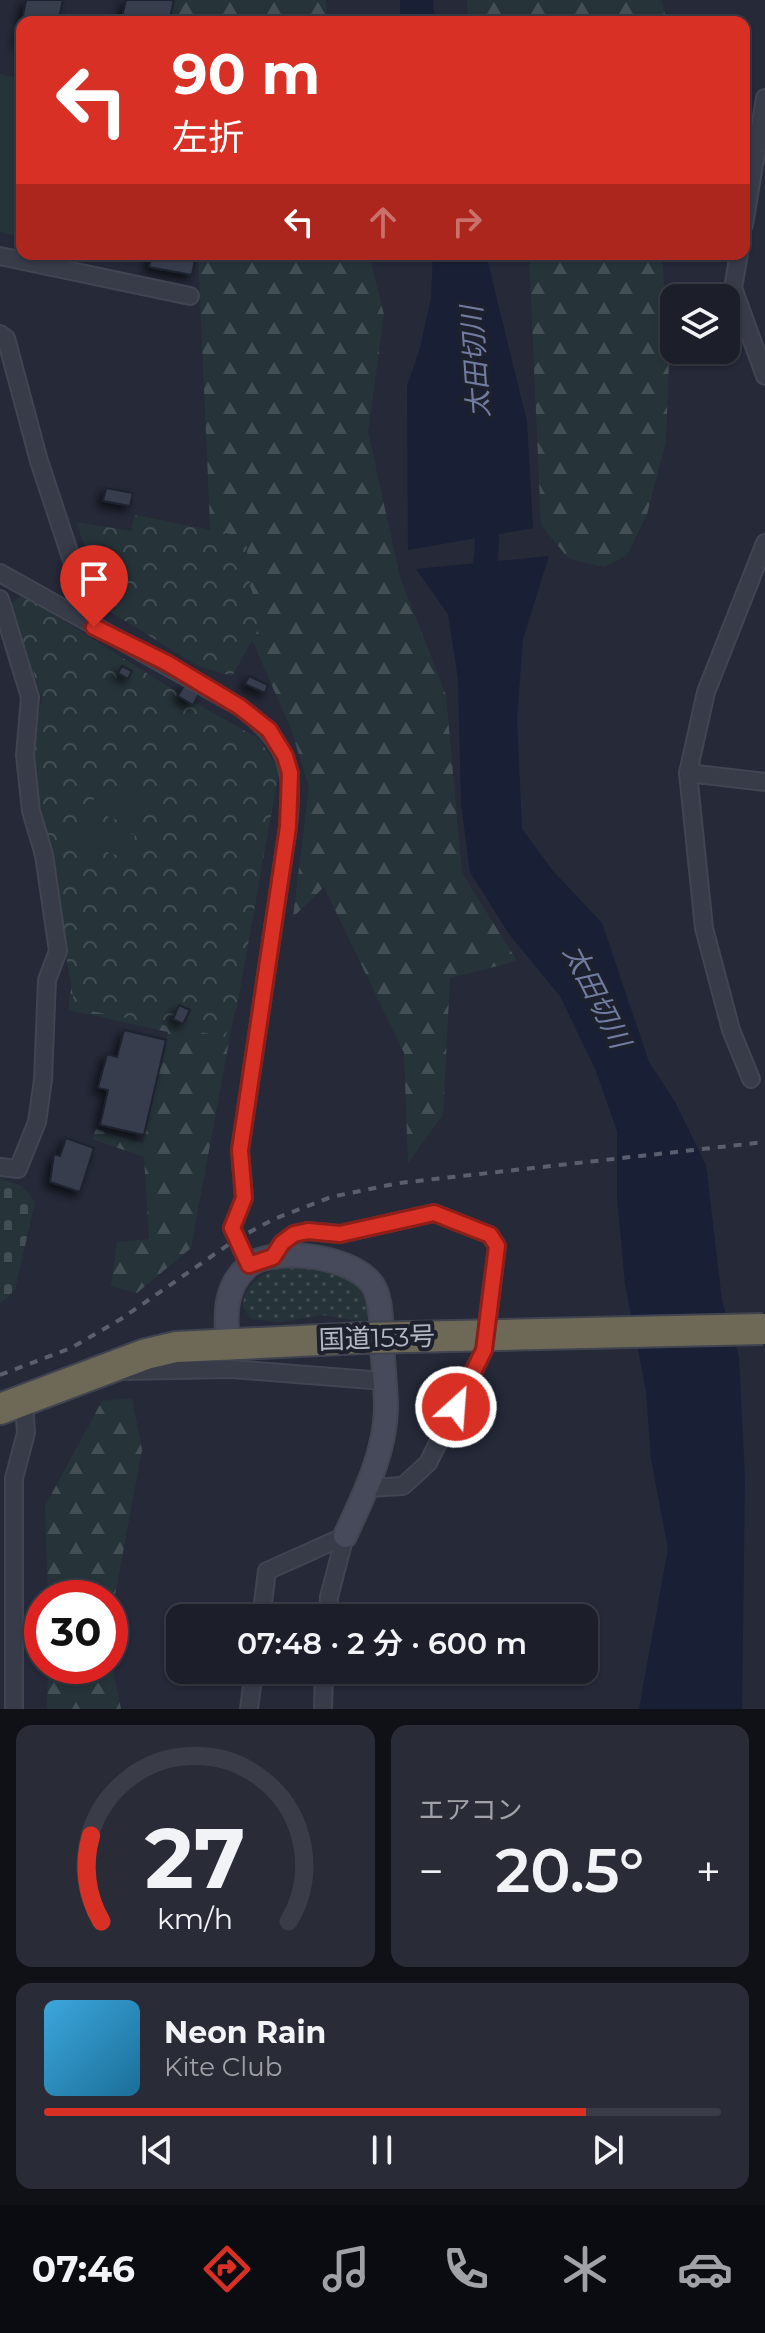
<!DOCTYPE html>
<html lang="ja">
<meta charset="utf-8">
<style>
:root{--surface:#1c1f2a;--page:#292c36;--text:#f1f3f6;--muted:#a0a2a8;--line:#3a3d47;--accent:#d93025}
body{margin:0;font-family:Montserrat,"Noto Sans JP",sans-serif;background:var(--page);color:var(--text);height:100vh;display:flex;flex-direction:column;font-size:30px;white-space:nowrap}
*{box-sizing:border-box;margin:0}
p{font-size:26px;color:var(--muted)}
.icon{flex:none;width:44px;height:44px;fill:none;stroke:currentColor;stroke-width:2;stroke-linecap:round;stroke-linejoin:round}
.map{position:relative;height:1709px;overflow:hidden}
.drawer{display:flex;flex-direction:column;gap:16px;padding:16px;background:#0f1117;flex:1}
.drawer>*{flex:none}
.guide{position:absolute;left:16px;top:16px;width:734px;height:244px;border-radius:16px;box-shadow:0 2px 6px #0004,0 0 0 2px var(--line);background:#d93025;color:#fff;overflow:hidden}
.controls{position:absolute;left:660px;top:284px;display:grid;gap:16px}
.controls a{display:grid;place-items:center;width:80px;height:80px;border-radius:16px;background:var(--surface);box-shadow:0 2px 6px #0004,0 0 0 2px var(--line);font-size:40px}
.speed{position:absolute;left:24px;top:1580px;display:flex;gap:16px;font-size:40px;font-weight:700;text-align:center}
.speed>*{display:grid;place-content:center;width:104px;height:104px;border-radius:50%;background:var(--surface);box-shadow:0 2px 6px #0004,0 0 0 2px var(--line);line-height:1}
.speed .limit{border:12px solid #d22;background:#fff;color:#111}
.pin{position:absolute;display:grid;place-items:center;width:68px;height:68px;color:#fff;margin:-82px -34px;border-radius:50% 50% 50% 0;rotate:-45deg;box-shadow:0 0 8px #0007}
.pin .icon{rotate:45deg}
.me{position:absolute;width:88px;margin:-44px;rotate:26deg;stroke-linejoin:round;filter:drop-shadow(0 0 6px #0008)}
.turn{display:flex;align-items:center;gap:28px;height:168px;padding:0 24px;font-size:36px}
.turn .icon{width:104px;height:104px;stroke-width:2.5}
.turn b{display:block;font-size:56px;line-height:68px}
.lanes{display:flex;align-items:center;height:76px;padding:0 24px;background:#0003;justify-content:center;gap:40px;direction:ltr}
.lanes .off{opacity:.35}
.big{font-size:60px;font-weight:600;line-height:1.1}
.drawer .tile{flex:1;display:flex;flex-direction:column;justify-content:center;gap:12px;min-width:0;padding:0 28px;border-radius:16px;background:var(--page)}
.drawer .dial{align-items:center;gap:0}
.dial svg{height:208px;overflow:visible;fill:none;stroke:var(--line);stroke-width:7;stroke-linecap:round;text-anchor:middle}
.dial text{fill:var(--text);stroke:none}
.song{display:flex;align-items:center;gap:24px}
.cover{width:96px;height:96px;border-radius:12px;background:linear-gradient(135deg,hsl(200 70% 55%),hsl(200 70% 35%))}
.played{height:8px;border-radius:4px;background:linear-gradient(90deg,var(--accent) 80%,var(--line) 80%)}
.keys{display:flex;justify-content:space-around;direction:ltr}
.heat{display:flex;justify-content:space-between;align-items:center;font-size:44px;direction:ltr}
.drawer .tiles{flex:1;display:grid;gap:16px;grid-template-columns:1fr 1fr}
.tile:last-child{grid-column:span 2}
.trip{position:absolute;left:166px;top:1604px;width:432px;height:80px;border-radius:16px;background:var(--surface);box-shadow:0 2px 6px #0004,0 0 0 2px var(--line);font-weight:600;line-height:80px;text-align:center}
.menu{display:flex;height:128px;justify-content:space-around;align-items:center;background:#0b0c11;color:var(--muted)}
.menu .icon{width:56px;height:56px}
.menu .selected{color:var(--accent)}
.menu b{font-size:36px;color:var(--text)}
.map>svg:first-child{display:block}
.grass{fill:url(#grass-dots)}
.forest{fill:url(#forest-firs)}
.cemetery{fill:url(#cemetery-stones)}
.park{fill:url(#park-crowns)}
.garden{fill:#263439}
.water{fill:#191f35}
.lines{fill:none;stroke-linecap:round;stroke-linejoin:round}
.river{stroke:#191f35;stroke-width:24}
.building{fill:#373d4e;stroke:#1f232f;stroke-width:2;filter:url(#shadow)}
.street-casing{stroke:#414551;stroke-width:20}
.secondary-casing{stroke:#414551;stroke-width:26}
.highway-casing{stroke:#404450;stroke-width:34}
.street{stroke:#383c49;stroke-width:16}
.secondary{stroke:#464a5b;stroke-width:22}
.highway{stroke:#6e6956;stroke-width:30}
.rail{stroke:#5a5f6f;stroke-width:4;stroke-dasharray:8 8;stroke-linecap:butt}
.highway-bridge-casing{stroke:#404450;stroke-width:34;stroke-linecap:butt}
.highway-bridge{stroke:#6e6956;stroke-width:30}
.route-casing{stroke:#8d1f18;stroke-width:20}
.route{stroke:#d93025;stroke-width:14}
.labels{text-anchor:middle;stroke-width:8;stroke-linejoin:round;paint-order:stroke}
.street-label{font-size:26px;fill:#b3b7c4;stroke:#1d212d}
.water-label{font-size:28px;font-style:italic;fill:#707ca0;stroke:#1d212d}
</style>
<div class="map">
<svg width="765" height="1709" viewBox="0 0 765 1709">
<defs>
<pattern id="grass-dots" width="8" height="8" patternUnits="userSpaceOnUse" patternTransform="scale(2)"><rect width="8" height="8" fill="#263439"/><path d="M2 2h.1M6 6h.1" fill="none" stroke="#434f54" stroke-width="1.8" stroke-linecap="round"/></pattern>
<pattern id="forest-firs" width="22" height="20" patternUnits="userSpaceOnUse" patternTransform="scale(2)"><rect width="22" height="20" fill="#263439"/><path d="M5 1l3.5 6h-7zM16 11l3.5 6h-7z" fill="#434f54"/></pattern>
<pattern id="cemetery-stones" width="16" height="16" patternUnits="userSpaceOnUse" patternTransform="scale(2)"><rect width="16" height="16" fill="#263439"/><path d="M2 7V4a2 2 0 0 1 4 0v3zM10 15v-3a2 2 0 0 1 4 0v3z" fill="#434f54"/></pattern>
<pattern id="park-crowns" width="20" height="18" patternUnits="userSpaceOnUse" patternTransform="scale(2)"><rect width="20" height="18" fill="#263439"/><path d="M2 6a3 3 0 1 1 6 0M12 15a3 3 0 1 1 6 0" fill="none" stroke="#434f54"/></pattern>
<filter id="shadow"><feDropShadow dx="-5" dy="5" stdDeviation="4" flood-color="#0009"/></filter>
</defs>
<rect width="100%" height="100%" fill="#252938"/>
<!-- grass -->
<path class="grass" d="M280 1268C324 1270 360 1261 369 1315L364 1322 322 1315 281 1322 251 1319 243 1307C243 1286 261 1273 280 1268Z"/>
<!-- forest -->
<g class="forest">
<polygon points="174,0 326,0 327,22 169,22"/>
<polygon points="467,0 661,0 667,22 468,22"/>
<polygon points="198,254 369,254 384,315 368,432 400,577 446,695 462,873 517,961 450,978 443,1115 408,1163 404,1053 324,887 293,917 309,787 291,729 211,546"/>
<polygon points="529,254 662,254 669,361 666,442 647,514 627,555 604,567 569,559 541,525"/>
<polygon points="259,739 279,770 191,1248 137,1293 111,1286 117,1242 149,1239 144,1157 92,1139 96,1129 143,1144 168,1032 68,1010 75,962"/>
<polygon points="132,1398 142,1450 110,1622 110,1598 48,1598 45,1506 102,1401"/>
<polygon points="110,1655 121,1709 47,1709 48,1666 110,1666"/>
</g>
<!-- cemetery -->
<polygon class="cemetery" points="0,1178 22,1186 35,1202 15,1290 0,1304"/>
<!-- park -->
<g class="park">
<polygon points="135,515 246,537 250,586 263,621 232,676 198,666 109,611 76,522 131,531"/>
<polygon points="23,595 175,691 259,739 279,770 237,1007 225,1037 75,1008 36,780 32,748 42,698 10,604"/>
</g>
<!-- garden -->
<g class="garden">
<polygon points="0,74 22,79 22,237 0,232"/>
<polygon points="98,786 146,802 137,827 90,810"/>
<polygon points="87,818 135,835 127,859 79,842"/>
</g>
<!-- water -->
<g class="water">
<polygon points="400,0 433,0 435,22 400,22"/>
<polygon points="433,254 486,254 527,422 533,528 408,550 407,386 420,348 431,298"/>
<polygon points="549,556 523,639 517,719 522,829 553,871 602,923 649,1062 675,1102 706,1165 722,1301 739,1357 745,1479 742,1709 639,1709 668,1549 651,1459 646,1391 625,1284 617,1197 617,1131 596,1071 560,996 509,934 470,872 461,803 458,679 448,614 416,569"/>
</g>
<g class="lines">
<!-- river -->
<polyline class="river" points="482,595 487,545 485,504"/>
</g>
<!-- building -->
<g class="building">
<polygon points="26,0 63,0 58,22 22,22 22,43 18,42"/>
<polygon points="126,0 174,0 169,22 121,22"/>
<polygon points="152,254 196,254 192,275 149,267"/>
<polygon points="106,488 133,493 130,506 103,501"/>
<polygon points="122,666 132,671 128,679 118,673"/>
<polygon points="249,676 268,685 265,693 245,684"/>
<polygon points="185,684 200,692 193,705 178,696"/>
<polygon points="179,1005 190,1010 183,1024 173,1019"/>
<polygon points="124,1030 166,1040 144,1135 100,1125 108,1090 98,1088 107,1054 117,1057"/>
<polygon points="66,1138 94,1148 80,1192 50,1182 54,1154 60,1156"/>
</g>
<g class="lines">
<defs>
<g id="street">
<polyline points="744,225 765,98"/>
<polyline points="739,254 733,288 765,376"/>
<polyline points="0,256 190,296"/>
<polyline points="0,334 6,338 39,461 94,627"/>
<path d="M0 573 240 707C289 744 294 769 288 827L240 1150 244 1198 232 1228 249 1265"/>
<polyline points="0,599 30,697 25,755 31,811 44,855 58,951 47,980 43,1080 37,1122 18,1169 0,1167"/>
<polyline points="688,773 765,782"/>
<polyline points="751,1079 731,1030 704,928 688,773 706,692 765,543"/>
<polyline points="273,1257 282,1243 294,1234 308,1231 340,1234 434,1213 490,1235 497,1246 484,1350 428,1463 403,1486 367,1488"/>
<polyline points="122,1371 231,1369 384,1381"/>
<polyline points="261,1618 267,1571 345,1536"/>
<polyline points="328,1618 329,1597 345,1536"/>
<polyline points="14,1709 14,1478 26,1433 24,1402"/>
<polyline points="249,1709 254,1670"/>
<polyline points="323,1709 324,1670"/>
</g>
<path id="secondary" d="M228 1344C225 1316 224 1287 248 1266 274 1245 360 1256 375 1289 382 1304 381 1326 382 1343 383 1365 386 1387 386 1409 385 1454 363 1497 345 1536"/>
<polyline id="highway" points="0,1409 146,1354 176,1347 362,1338"/>
</defs>
<!-- street casing -->
<use href="#street" class="street-casing"/>
<!-- secondary casing -->
<use href="#secondary" class="secondary-casing"/>
<!-- highway casing -->
<use href="#highway" class="highway-casing"/>
<!-- street -->
<use href="#street" class="street"/>
<!-- secondary -->
<use href="#secondary" class="secondary"/>
<!-- highway -->
<use href="#highway" class="highway"/>
<!-- rail -->
<polyline class="rail" points="0,1375 71,1348 121,1319 235,1240 274,1219 331,1197 399,1183 765,1142"/>
<defs>
<polyline id="highway-bridge" points="362,1338 763,1329"/>
</defs>
<!-- highway-bridge casing -->
<use href="#highway-bridge" class="highway-bridge-casing"/>
<!-- highway-bridge -->
<use href="#highway-bridge" class="highway-bridge"/>
</g>
<g class="lines">
<defs>
<polyline id="route" points="94,627 167,663 240,707 269,730 285,756 290,773 288,827 240,1150 244,1198 232,1228 249,1265 273,1257 282,1243 294,1234 308,1231 340,1234 434,1213 490,1235 497,1246 484,1350 456,1407"/>
</defs>
<!-- route casing -->
<use href="#route" class="route-casing"/>
<!-- route -->
<use href="#route" class="route"/>
</g>
<g class="labels">
<!-- street labels -->
<g class="street-label">
<text transform="translate(377 1338) rotate(-2)" y="9">国道153号</text>
</g>
<!-- water labels -->
<g class="water-label">
<text transform="translate(475 362) rotate(-94)" y="10">太田切川</text>
<text transform="translate(597 996) rotate(63)" y="10">太田切川</text>
</g>
</g>
</svg>
<div class="controls">
<a><svg class="icon" aria-label="layers" viewBox="0 0 24 24"><path d="M12 4l9 5-9 5-9-5zM3 14l9 5 9-5"/></svg></a>
</div>
<div class="speed"><div class="limit">30</div></div>
<div class="pin" style="left:94px;top:627px;background:#d93025"><svg class="icon" aria-label="arrive" viewBox="0 0 24 24"><path d="M6 21V4h12l-3 4 3 4H6"/></svg></div>
<svg class="me" style="left:456px;top:1407px" viewBox="-20 -20 40 40"><circle r="17" fill="#d93025" stroke="#fff" stroke-width="3"/><path d="M0-11L8 9 0 5-8 9z" fill="#fff"/></svg>
<div class="trip">07:48 · 2 分 · 600 m</div>
<div class="guide">
<div class="turn"><svg class="icon" aria-label="left" viewBox="0 0 24 24"><path d="M17 20v-9H6M10 6l-5 5 5 5"/></svg><div><b>90 m</b>左折</div></div>
<div class="lanes"><svg class="icon" aria-label="left" viewBox="0 0 24 24"><path d="M17 20v-9H6M10 6l-5 5 5 5"/></svg><svg class="icon off" aria-label="ahead" viewBox="0 0 24 24"><path d="M12 20V5M6 11l6-6 6 6"/></svg><svg class="icon off" aria-label="right" viewBox="0 0 24 24"><path d="M7 20v-9h11M14 6l5 5-5 5"/></svg></div>
</div>
</div>
<section class="drawer">
<div class="tiles">
<div class="tile dial"><svg viewBox="0 0 100 80">
<path d="M14 69A42 42 0 1 1 86 69"/>
<path d="M14 69A42 42 0 0 1 10 36" stroke="#d93025"/>
<text x="50" y="56" font-size="32" font-weight="700">27</text>
<text x="50" y="72" font-size="11">km/h</text>
</svg></div>
<div class="tile"><p>エアコン</p>
<div class="heat"><a>−</a><b class="big">20.5°</b><a>+</a></div>
</div>
<div class="tile">
<div class="song"><i class="cover"></i><div><b>Neon Rain</b><p>Kite Club</p></div></div>
<div class="played"></div>
<div class="keys"><svg class="icon" aria-label="previous" viewBox="0 0 24 24"><path d="M18 5L8 12l10 7zM5 5v14"/></svg><svg class="icon" aria-label="pause" viewBox="0 0 24 24"><path d="M8 5v14M16 5v14"/></svg><svg class="icon" aria-label="next" viewBox="0 0 24 24"><path d="M6 5l10 7-10 7zM19 5v14"/></svg></div>
</div>
</div>
</section>
<nav class="menu">
<b>07:46</b>
<svg class="icon selected" aria-label="directions" viewBox="0 0 24 24"><path d="M12 3l9 9-9 9-9-9zM9 14v-3h6M13 9l2 2-2 2"/></svg>
<svg class="icon" aria-label="music" viewBox="0 0 24 24"><path d="M9 18V5l10-2v13"/><circle cx="6" cy="18" r="3"/><circle cx="16" cy="16" r="3"/></svg>
<svg class="icon" aria-label="phone" viewBox="0 0 24 24"><path d="M5 4h4l2 5-3 2q2 4 5 5l2-3 5 2v4C11 20 4 13 5 4z"/></svg>
<svg class="icon" aria-label="climate" viewBox="0 0 24 24"><path d="M12 3v18M4 7l16 10M4 17L20 7"/></svg>
<svg class="icon" aria-label="car" viewBox="0 0 24 24"><path d="M5 17H2v-5l4-1 3-4h7l3 4 3 1v5h-3M9 17h6M6 11h13"/><circle cx="7" cy="17" r="2"/><circle cx="17" cy="17" r="2"/></svg>
</nav>
